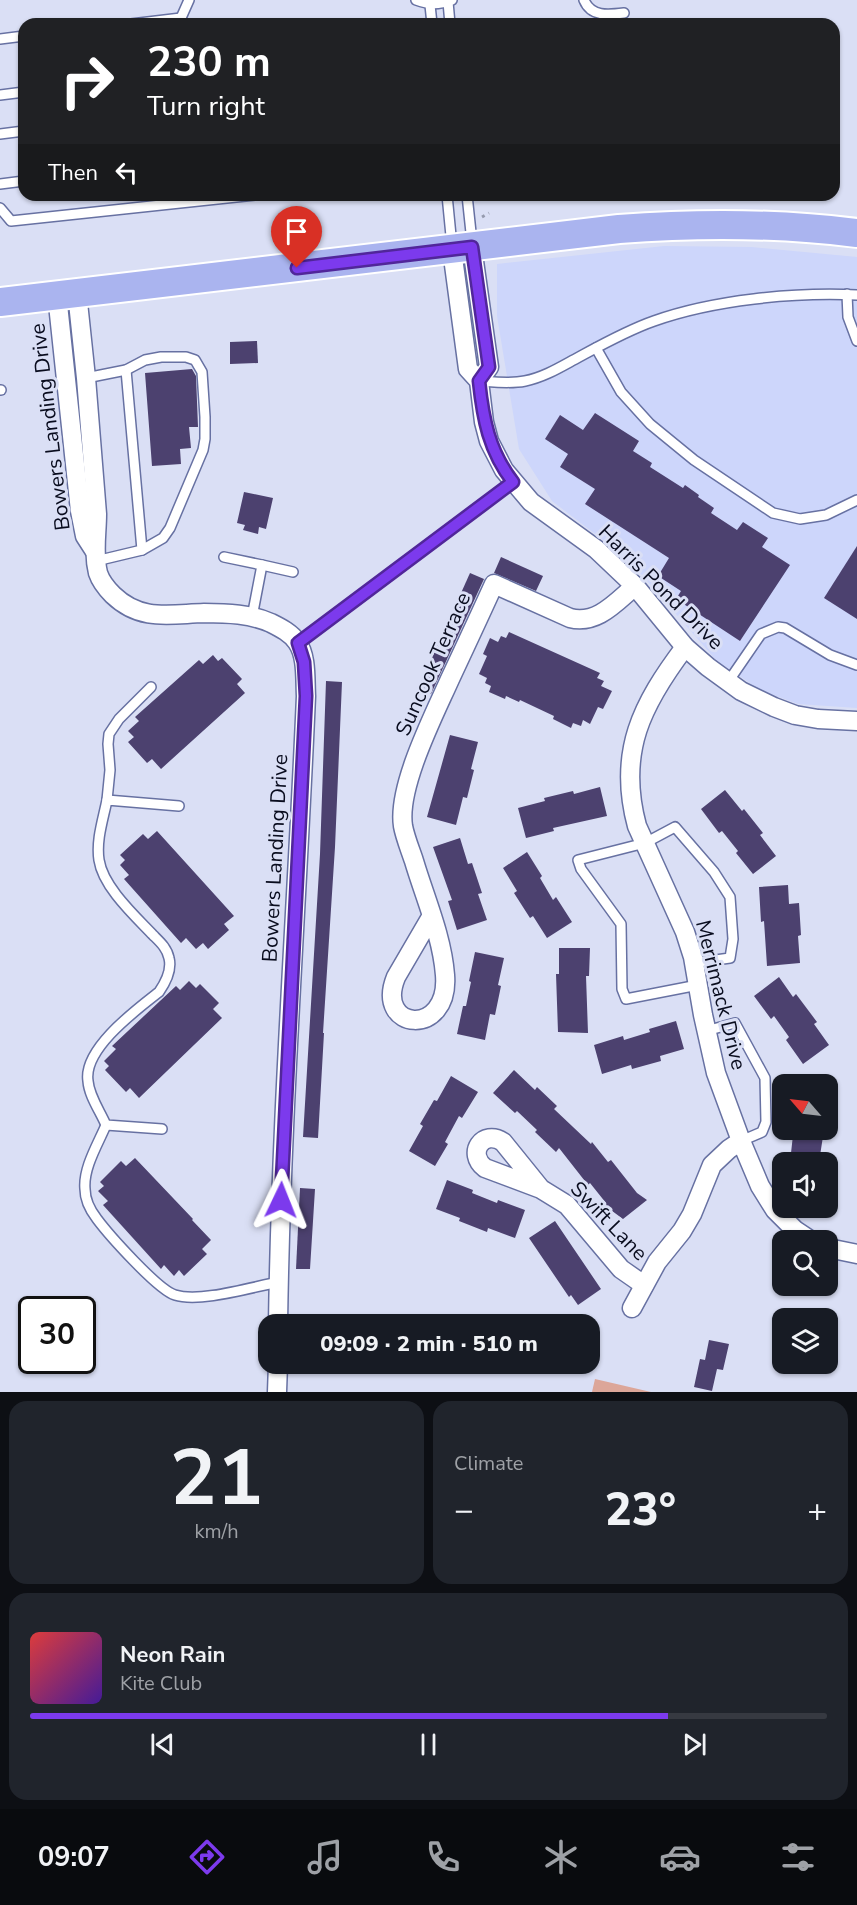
<!DOCTYPE html>
<meta charset="utf-8">
<style>
:root{--surface:#171b24;--page:#20242c;--text:#f1f3f6;--muted:#9ea1a6;--line:#363941;--accent:#7c3aed}
body{margin:0;font-family:"Nunito Sans",sans-serif;background:var(--page);color:var(--text);height:100vh;display:flex;flex-direction:column;font-size:22px;white-space:nowrap}
*{box-sizing:border-box;margin:0}
p{font-size:20px;color:var(--muted)}
.icon{flex:none;width:33px;height:33px;fill:none;stroke:currentColor;stroke-width:2;stroke-linecap:round;stroke-linejoin:round}
.map{position:relative;height:1392px;overflow:hidden}
.sheet{display:flex;flex-direction:column;gap:9px;padding:9px;background:#0d0f14;flex:1}
.sheet>*{flex:none}
.guide{position:absolute;left:18px;top:18px;width:822px;height:183px;border-radius:18px;box-shadow:0 2px 4px #0004;background:#202124;color:#fff;overflow:hidden}
.needle{width:39px;rotate:298deg}
.controls{position:absolute;left:772px;top:1074px;display:grid;gap:12px}
.controls a{display:grid;place-items:center;width:66px;height:66px;border-radius:12px;background:var(--surface);box-shadow:0 2px 4px #0004;font-size:30px}
.speed{position:absolute;left:18px;top:1296px;display:flex;gap:12px;font-size:30px;font-weight:700;text-align:center}
.speed>*{display:grid;place-content:center;width:78px;height:78px;border-radius:50%;background:var(--surface);box-shadow:0 2px 4px #0004;line-height:1}
.speed .limit{border:3px solid #111;border-radius:9px;background:#fff;color:#111}
.pin{position:absolute;display:grid;place-items:center;width:51px;height:51px;color:#fff;margin:-62px -26px;border-radius:50% 50% 50% 0;rotate:-45deg;box-shadow:0 0 6px #0007}
.pin .icon{rotate:45deg}
.me{position:absolute;width:66px;margin:-33px;rotate:2deg;stroke-linejoin:round;filter:drop-shadow(0 0 4px #0008)}
.turn{display:flex;align-items:center;gap:21px;height:126px;padding:0 30px;font-size:27px}
.turn .icon{width:78px;height:78px;stroke-width:2.5}
.turn b{display:block;font-size:42px;line-height:51px}
.then{display:flex;align-items:center;height:57px;padding:0 30px;background:#0003;gap:12px;font-size:22px}
.big{font-size:45px;font-weight:800;line-height:1.1}
.sheet .card{flex:1;display:flex;flex-direction:column;justify-content:center;gap:9px;min-width:0;padding:0 21px;border-radius:18px;background:var(--page)}
.sheet .dial{align-items:center;gap:0}
.dial b{font-size:78px;line-height:1}
.song{display:flex;align-items:center;gap:18px}
.cover{width:72px;height:72px;border-radius:9px;background:linear-gradient(135deg,hsl(0 70% 55%),hsl(260 70% 35%))}
.played{height:6px;border-radius:3px;background:linear-gradient(90deg,var(--accent) 80%,var(--line) 80%)}
.keys{display:flex;justify-content:space-around;direction:ltr}
.heat{display:flex;justify-content:space-between;align-items:center;font-size:33px;direction:ltr}
.sheet .tiles{flex:1;display:grid;gap:9px;grid-template-columns:1fr 1fr}
.card:last-child{grid-column:span 2}
.trip{position:absolute;left:258px;top:1314px;width:342px;height:60px;border-radius:18px;background:var(--surface);box-shadow:0 2px 4px #0004;font-weight:800;line-height:60px;text-align:center}
.dock{display:flex;height:96px;justify-content:space-around;align-items:center;background:#090b0e;color:var(--muted)}
.dock .icon{width:42px;height:42px}
.dock .on{color:var(--accent)}
.dock b{font-size:27px;color:var(--text)}
.map>svg:first-child{display:block}
.built{fill:#cdd6fb}
.green{fill:#dca699}
.building{fill:#4c416f}
.lines{fill:none;stroke-linecap:round;stroke-linejoin:round}
.lane-casing{stroke:#6771a2;stroke-width:12}
.street-casing{stroke:#6771a2;stroke-width:21}
.primary-casing{stroke:#fff;stroke-width:32}
.path{stroke:#959aae;stroke-width:3;stroke-dasharray:3 4.5;stroke-linecap:butt}
.lane{stroke:#fff;stroke-width:9}
.street{stroke:#fff;stroke-width:18}
.primary{stroke:#aab4ef;stroke-width:28}
.route-casing{stroke:#51269a;stroke-width:15}
.route{stroke:#7c3aed;stroke-width:10}
.labels{text-anchor:middle;stroke-width:6;stroke-linejoin:round;paint-order:stroke}
.street-label{font-size:21px;fill:#090c1e;stroke:#dadff5}
</style>
<div class="map">
<svg width="857" height="1392" viewBox="0 0 857 1392">
<rect width="100%" height="100%" fill="#dadff5"/>
<!-- built -->
<polygon class="built" points="664,246 752,247 857,257 857,708 798,704 760,690 716,660 641,574 603,540 552,501 519,449 497,316 497,264"/>
<!-- green -->
<polygon class="green" points="595,1379 651,1392 592,1392"/>
<!-- building -->
<g class="building">
<polygon points="257,341 258,363 230,364 230,342"/>
<polygon points="192,369 196,376 198,427 189,427 191,448 180,449 181,464 152,466 145,373"/>
<polygon points="595,413 639,441 633,451 652,463 650,467 683,488 685,485 699,495 698,497 714,508 711,513 737,530 743,522 768,538 762,547 790,565 740,641 676,599 681,591 658,576 669,558 585,504 595,489 560,467 568,454 545,439 560,415 583,430"/>
<polygon points="244,492 273,498 266,529 259,527 258,534 243,530 245,525 237,523"/>
<polygon points="857,546 857,619 824,598"/>
<polygon points="501,557 543,576 536,591 494,573"/>
<polygon points="470,573 484,579 431,694 418,689"/>
<polygon points="509,632 600,673 597,678 604,681 601,686 612,691 603,709 598,707 590,724 583,720 581,726 573,723 571,728 553,719 554,716 520,700 519,702 506,696 505,699 489,692 491,686 485,683 487,678 479,674 487,656 483,654 490,638 498,642 501,636 506,638"/>
<polygon points="213,655 218,661 222,658 242,679 237,684 245,693 161,769 152,759 147,763 128,742 134,737 128,731 139,721 135,717 199,660 203,664"/>
<polygon points="326,681 342,682 335,847 323,1033 324,1033 318,1138 303,1137 320,854"/>
<polygon points="450,735 478,742 471,769 474,770 467,798 463,797 456,825 427,817"/>
<polygon points="600,787 607,816 553,828 554,831 526,838 518,808 545,801 544,798 573,791 574,794"/>
<polygon points="725,790 742,811 744,809 763,833 760,835 776,856 753,874 736,853 738,851 722,831 719,833 701,809"/>
<polygon points="157,831 234,916 224,924 229,930 208,949 203,943 196,949 186,938 181,943 124,879 129,875 120,865 125,860 120,855 143,834 148,839"/>
<polygon points="460,838 468,864 472,863 482,893 478,894 487,920 457,930 448,901 452,900 433,847"/>
<polygon points="527,852 542,876 540,878 553,900 556,897 572,922 547,938 533,916 530,918 514,893 517,891 503,868"/>
<polygon points="788,885 789,904 799,903 801,935 798,936 800,963 767,966 764,921 761,922 759,887"/>
<polygon points="559,948 590,948 589,976 586,976 588,1033 558,1032 556,974 559,974"/>
<polygon points="475,952 504,958 498,985 501,986 495,1015 490,1014 485,1040 457,1034 463,1006 466,1006 471,982 469,981"/>
<polygon points="779,977 793,997 796,994 817,1022 814,1024 829,1045 803,1064 786,1040 789,1037 774,1016 771,1019 754,996"/>
<polygon points="189,981 196,988 200,984 219,1003 213,1009 222,1018 139,1098 130,1088 126,1092 105,1070 109,1066 104,1061 116,1049 112,1046 176,986 180,990"/>
<polygon points="676,1021 684,1049 660,1056 661,1061 632,1069 631,1065 602,1074 594,1045 623,1036 624,1040 650,1032 649,1029"/>
<polygon points="514,1070 535,1090 537,1087 557,1106 554,1109 591,1144 592,1142 608,1162 611,1160 637,1193 647,1200 623,1219 604,1205 606,1203 590,1183 588,1185 559,1148 556,1152 535,1132 537,1130 517,1111 515,1113 493,1093"/>
<polygon points="451,1076 478,1092 462,1118 459,1116 445,1142 448,1144 435,1166 409,1151 423,1126 420,1124 434,1100 437,1101"/>
<polygon points="797,1130 824,1130 819,1162 790,1162 793,1135 796,1136"/>
<polygon points="135,1158 193,1219 192,1220 211,1240 202,1249 207,1254 184,1276 179,1270 174,1276 164,1265 161,1269 103,1205 108,1201 98,1191 104,1186 100,1182 121,1161 126,1166"/>
<polygon points="447,1180 473,1190 472,1193 497,1203 498,1200 525,1210 515,1238 488,1228 487,1232 459,1221 460,1218 436,1209"/>
<polygon points="300,1188 315,1189 310,1269 296,1269"/>
<polygon points="555,1221 601,1289 578,1305 571,1295 569,1297 529,1238"/>
<polygon points="709,1340 729,1344 723,1370 717,1369 712,1391 694,1387 700,1359 705,1360"/>
</g>
<g class="lines">
<defs>
<g id="lane">
<path d="M416 0C429 5 439 5 452 0"/>
<path d="M584 0C591 17 608 15 624 13"/>
<polyline points="448,2 450,24"/>
<polyline points="430,5 432,24"/>
<polyline points="131,24 181,18"/>
<polyline points="182,24 181,18 189,0"/>
<polyline points="0,39 24,36"/>
<polyline points="0,95 24,92"/>
<polyline points="0,134 24,131"/>
<polyline points="0,184 24,181"/>
<polyline points="447,195 452,246"/>
<polyline points="467,195 472,242"/>
<polyline points="0,208 11,221 255,195"/>
<polyline points="847,294 848,317 857,341"/>
<polyline points="596,348 621,392 650,424 694,460 773,513 800,519 826,515 857,500"/>
<polyline points="86,378 126,370 145,360 161,357 186,357 195,360 202,372 205,417 205,439 203,450 170,528 163,538 142,550"/>
<path d="M480 381C495 382 510 384 525 381 545 377 562 366 579 357 603 344 628 330 654 321 713 300 794 292 857 295"/>
<polyline points="0,390 1,390"/>
<polyline points="224,557 262,565 252,617"/>
<polyline points="96,561 142,550 126,370"/>
<polyline points="262,565 293,572"/>
<polyline points="298,643 513,482"/>
<polyline points="728,682 761,634 778,627 785,628 830,655 857,665"/>
<polyline points="107,800 110,770 108,744 109,734 119,719 151,687"/>
<polyline points="694,963 730,958 733,939 730,897 714,872 675,827 645,843 578,860 581,869 621,924 622,989 626,999 698,985"/>
<polyline points="706,1031 735,1023 765,1078 766,1122 762,1132 741,1141"/>
<path d="M106 1125C98 1144 83 1168 85 1189 85 1200 90 1210 97 1219 109 1235 158 1290 175 1295 200 1303 252 1287 279 1282"/>
<path d="M162 1129 106 1125C100 1111 89 1096 88 1081 83 1049 136 1010 159 992 166 982 172 970 169 958 167 948 160 942 153 935 135 916 103 887 99 860 96 840 103 820 107 800L179 806"/>
</g>
<g id="street">
<polyline points="472,247 489,367 479,381"/>
<polyline points="452,250 468,369 479,381 484,422 489,441 504,470 531,502 596,549 635,586 685,647 708,667 741,691 774,707 795,715 818,719 857,721"/>
<path d="M77 293 86 378 97 514C97 534 93 553 98 573 101 582 107 589 113 595 141 622 170 614 204 613 227 613 251 614 271 623 281 628 291 633 297 642 307 656 305 679 306 696 297 905 281 1115 278 1324"/>
<polyline points="57,295 80,511 85,536 94,550"/>
<path d="M685 647C642 704 617 752 637 826L685 932 693 957 703 1015 716 1073 741 1141 760 1186 775 1210 795 1230 810 1240"/>
<path d="M431 917 396 977C374 1031 450 1038 445 975 442 936 425 898 414 861 410 849 405 837 403 826 397 787 434 715 450 679 465 647 480 615 494 584L570 618C597 625 616 602 635 586"/>
<path d="M541 1189 485 1168C466 1153 483 1129 503 1142L541 1189 567 1205 621 1269 644 1285"/>
<polyline points="828,1248 857,1254"/>
<polyline points="632,1308 657,1262 682,1231 692,1214 712,1165 729,1149 741,1141"/>
<polyline points="277,1392 278,1364"/>
</g>
<path id="primary" d="M0 302 619 229C698 223 778 223 857 233"/>
</defs>
<!-- lane casing -->
<use href="#lane" class="lane-casing"/>
<!-- street casing -->
<use href="#street" class="street-casing"/>
<!-- primary casing -->
<use href="#primary" class="primary-casing"/>
<!-- path -->
<polyline class="path" points="482,217 489,213"/>
<!-- lane -->
<use href="#lane" class="lane"/>
<!-- street -->
<use href="#street" class="street"/>
<!-- primary -->
<use href="#primary" class="primary"/>
</g>
<g class="lines">
<defs>
<path id="route" d="M281 1200 306 696 304 662 298 643 513 482C489 451 483 419 479 381L489 367 472 247 297 268"/>
</defs>
<!-- route casing -->
<use href="#route" class="route-casing"/>
<!-- route -->
<use href="#route" class="route"/>
</g>
<g class="labels">
<!-- street labels -->
<g class="street-label">
<text transform="translate(50 427) rotate(-97)" y="7">Bowers Landing Drive</text>
<text transform="translate(661 587) rotate(45)" y="7">Harris Pond Drive</text>
<text transform="translate(433 664) rotate(-66)" y="7">Suncook Terrace</text>
<text transform="translate(275 858) rotate(-87)" y="7">Bowers Landing Drive</text>
<text transform="translate(721 995) rotate(76)" y="7">Merrimack Drive</text>
<text transform="translate(609 1221) rotate(46)" y="7">Swift Lane</text>
</g>
</g>
</svg>
<div class="controls">
<a><svg class="needle" viewBox="-14 -14 28 28"><path d="M0-13l5 13h-10z" fill="#e53935"/><path d="M0 13l5-13h-10z" fill="#9ea1a6"/></svg></a>
<a><svg class="icon" aria-label="sound" viewBox="0 0 24 24"><path d="M4 9h4l5-4v14l-5-4H4zM17 9q2 3 0 6"/></svg></a>
<a><svg class="icon" aria-label="search" viewBox="0 0 24 24"><circle cx="10" cy="10" r="6"/><path d="M15 15l6 6"/></svg></a>
<a><svg class="icon" aria-label="layers" viewBox="0 0 24 24"><path d="M12 4l9 5-9 5-9-5zM3 14l9 5 9-5"/></svg></a>
</div>
<div class="speed"><div class="limit">30</div></div>
<div class="pin" style="left:297px;top:268px;background:#d93025"><svg class="icon" aria-label="arrive" viewBox="0 0 24 24"><path d="M6 21V4h12l-3 4 3 4H6"/></svg></div>
<svg class="me" style="left:281px;top:1200px" viewBox="-20 -20 40 40"><path d="M0-17L14 15 0 8-14 15z" fill="#7c3aed" stroke="#fff" stroke-width="4"/></svg>
<div class="trip">09:09 · 2 min · 510 m</div>
<div class="guide">
<div class="turn"><svg class="icon" aria-label="right" viewBox="0 0 24 24"><path d="M7 20v-9h11M14 6l5 5-5 5"/></svg><div><b>230 m</b>Turn right</div></div>
<div class="then">Then<svg class="icon" aria-label="left" viewBox="0 0 24 24"><path d="M17 20v-9H6M10 6l-5 5 5 5"/></svg></div>
</div>
</div>
<section class="sheet">
<div class="tiles">
<div class="card dial"><b>21</b><p>km/h</p></div>
<div class="card"><p>Climate</p>
<div class="heat"><a>−</a><b class="big">23°</b><a>+</a></div>
</div>
<div class="card">
<div class="song"><i class="cover"></i><div><b>Neon Rain</b><p>Kite Club</p></div></div>
<div class="played"></div>
<div class="keys"><svg class="icon" aria-label="previous" viewBox="0 0 24 24"><path d="M18 5L8 12l10 7zM5 5v14"/></svg><svg class="icon" aria-label="pause" viewBox="0 0 24 24"><path d="M8 5v14M16 5v14"/></svg><svg class="icon" aria-label="next" viewBox="0 0 24 24"><path d="M6 5l10 7-10 7zM19 5v14"/></svg></div>
</div>
</div>
</section>
<nav class="dock">
<b>09:07</b>
<svg class="icon on" aria-label="directions" viewBox="0 0 24 24"><path d="M12 3l9 9-9 9-9-9zM9 14v-3h6M13 9l2 2-2 2"/></svg>
<svg class="icon" aria-label="music" viewBox="0 0 24 24"><path d="M9 18V5l10-2v13"/><circle cx="6" cy="18" r="3"/><circle cx="16" cy="16" r="3"/></svg>
<svg class="icon" aria-label="phone" viewBox="0 0 24 24"><path d="M5 4h4l2 5-3 2q2 4 5 5l2-3 5 2v4C11 20 4 13 5 4z"/></svg>
<svg class="icon" aria-label="climate" viewBox="0 0 24 24"><path d="M12 3v18M4 7l16 10M4 17L20 7"/></svg>
<svg class="icon" aria-label="car" viewBox="0 0 24 24"><path d="M5 17H2v-5l4-1 3-4h7l3 4 3 1v5h-3M9 17h6M6 11h13"/><circle cx="7" cy="17" r="2"/><circle cx="17" cy="17" r="2"/></svg>
<svg class="icon" aria-label="filters" viewBox="0 0 24 24"><path d="M4 7h16M4 17h16"/><circle cx="9" cy="7" r="2"/><circle cx="15" cy="17" r="2"/></svg>
</nav>
